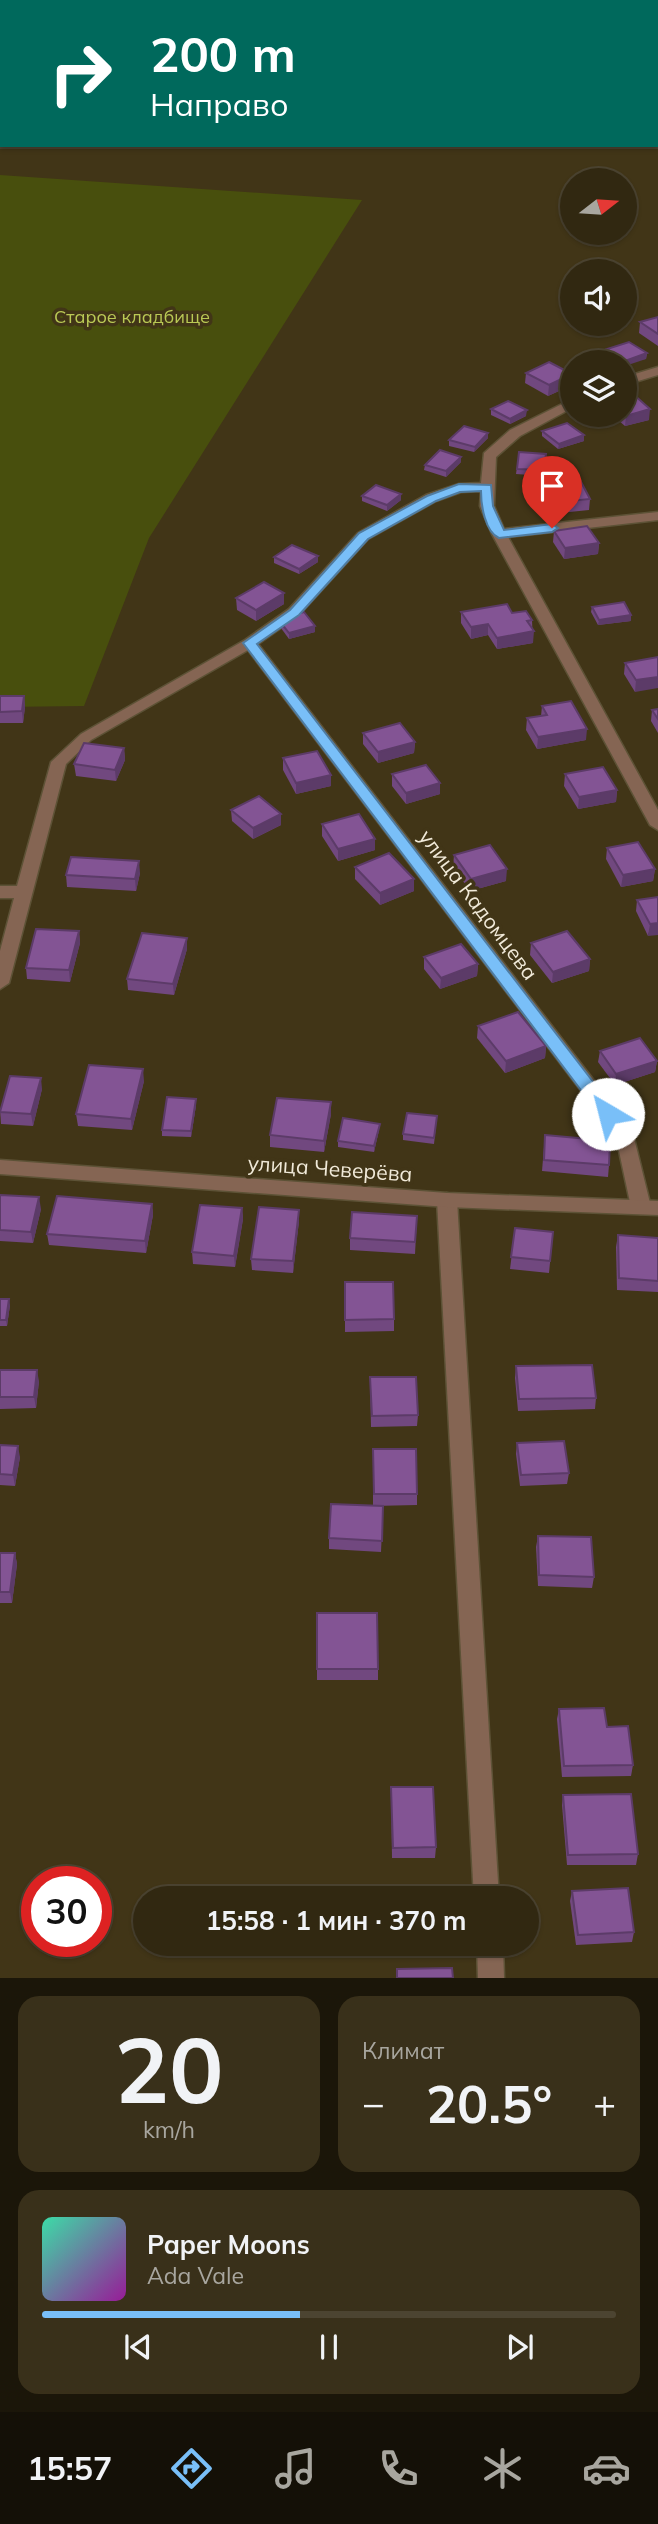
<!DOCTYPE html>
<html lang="ru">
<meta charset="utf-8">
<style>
:root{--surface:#312811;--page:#39301a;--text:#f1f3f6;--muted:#a8a69f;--line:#4c4431;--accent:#79bff8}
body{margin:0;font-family:Mulish,sans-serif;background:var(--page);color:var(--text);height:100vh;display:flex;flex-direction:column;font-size:26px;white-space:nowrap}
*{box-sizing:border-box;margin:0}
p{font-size:23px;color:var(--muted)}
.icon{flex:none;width:38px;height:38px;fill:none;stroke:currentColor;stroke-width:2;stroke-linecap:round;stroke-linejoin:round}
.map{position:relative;height:1978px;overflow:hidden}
.details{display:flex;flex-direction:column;gap:18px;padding:18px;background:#1b1609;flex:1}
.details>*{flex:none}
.banner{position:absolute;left:0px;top:0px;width:658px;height:147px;box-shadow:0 2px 5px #0004,0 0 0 2px var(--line);background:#00695c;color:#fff;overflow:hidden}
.needle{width:46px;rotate:73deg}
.fabs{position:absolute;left:560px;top:168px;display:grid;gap:14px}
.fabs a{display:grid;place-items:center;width:77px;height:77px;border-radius:50%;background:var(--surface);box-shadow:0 2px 5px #0004,0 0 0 2px var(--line);font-size:35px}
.speed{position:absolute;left:21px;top:1866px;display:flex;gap:14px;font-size:35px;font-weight:700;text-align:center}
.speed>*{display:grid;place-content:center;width:91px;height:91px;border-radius:50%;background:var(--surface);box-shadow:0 2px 5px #0004,0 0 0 2px var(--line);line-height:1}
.speed .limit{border:10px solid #d22;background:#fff;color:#111}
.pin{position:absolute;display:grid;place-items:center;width:60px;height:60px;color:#fff;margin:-72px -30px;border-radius:50% 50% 50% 0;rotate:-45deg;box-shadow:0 0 7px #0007}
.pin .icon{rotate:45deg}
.me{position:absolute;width:77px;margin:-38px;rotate:323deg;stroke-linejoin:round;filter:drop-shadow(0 0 5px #0008)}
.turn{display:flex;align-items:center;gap:24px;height:147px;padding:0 35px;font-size:32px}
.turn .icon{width:91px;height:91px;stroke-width:2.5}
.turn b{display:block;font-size:49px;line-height:60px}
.big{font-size:52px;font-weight:700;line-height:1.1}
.details .tile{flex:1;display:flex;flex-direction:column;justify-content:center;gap:10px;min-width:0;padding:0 24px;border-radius:21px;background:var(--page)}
.details .dial{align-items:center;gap:0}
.dial b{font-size:91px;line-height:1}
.song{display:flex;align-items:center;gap:21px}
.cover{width:84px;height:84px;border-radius:10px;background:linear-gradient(135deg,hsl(160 70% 55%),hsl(300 70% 35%))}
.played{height:7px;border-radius:4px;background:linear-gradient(90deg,var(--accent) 45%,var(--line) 45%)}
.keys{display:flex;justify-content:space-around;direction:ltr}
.heat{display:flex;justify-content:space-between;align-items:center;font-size:38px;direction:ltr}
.details .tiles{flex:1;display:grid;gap:18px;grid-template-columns:1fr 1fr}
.tile:last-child{grid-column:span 2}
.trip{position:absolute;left:133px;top:1886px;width:406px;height:70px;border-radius:35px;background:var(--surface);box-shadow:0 2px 5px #0004,0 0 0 2px var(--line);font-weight:700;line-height:70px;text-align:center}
.dock{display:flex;height:112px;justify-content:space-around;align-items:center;background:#141007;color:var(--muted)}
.dock .icon{width:49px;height:49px}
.dock .active{color:var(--accent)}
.dock b{font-size:32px;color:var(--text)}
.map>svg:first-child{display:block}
.green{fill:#484f0d}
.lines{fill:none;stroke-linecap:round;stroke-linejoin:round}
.minor-casing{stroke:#5d5236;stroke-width:3}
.tertiary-casing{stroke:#5d5236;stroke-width:3}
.minor{fill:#856553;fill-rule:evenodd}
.tertiary{fill:#856553;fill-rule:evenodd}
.wall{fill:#71487f}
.shaded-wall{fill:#5c3b68}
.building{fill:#835494;stroke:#5c3b68;stroke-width:2}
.route{fill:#79bff8;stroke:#4f7ca1;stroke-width:2}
.labels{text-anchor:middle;stroke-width:7;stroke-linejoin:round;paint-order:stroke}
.far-park-label{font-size:18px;fill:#bac955;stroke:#413517}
.street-label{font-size:21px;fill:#f1ead9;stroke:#413517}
</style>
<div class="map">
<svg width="658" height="1978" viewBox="0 0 658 1978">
<rect width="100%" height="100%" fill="#413517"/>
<!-- green -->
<polygon class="green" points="0,175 362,200 149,538 84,706 0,707"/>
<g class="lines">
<defs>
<g id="minor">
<polygon points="551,0 582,0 583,2 553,2"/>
<rect x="656" y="5" width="2" height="6"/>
<rect x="0" y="10" width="2" height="6"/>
<rect x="656" y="72" width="2" height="6"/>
<rect x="0" y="131" width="2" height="6"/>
<polygon points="658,367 658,375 625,385 625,377"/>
<polygon points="572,399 572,408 520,436 496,457 494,506 504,529 658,512 658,520 508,537 658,810 658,830 650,825 492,534 480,506 481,491 461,492 436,501 368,539 299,615 258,644 632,1130 651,1207 648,1212 641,1214 634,1212 631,1207 616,1137 248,650 91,740 66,764 9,983 0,989 0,951 14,898 0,898 0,886 17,886 51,762 81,734 245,640 289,609 358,533 426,495 459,484 481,483 484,453 510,430"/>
<polygon points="447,1193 454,1195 457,1200 499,1899 474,1899 437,1200 440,1195"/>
<polygon points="477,1944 503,1944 504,1978 478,1978"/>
</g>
<polygon id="tertiary" points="0,1160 447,1193 658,1201 658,1215 447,1207 0,1174"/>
</defs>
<!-- minor casing -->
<use href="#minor" class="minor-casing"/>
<!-- tertiary casing -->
<use href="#tertiary" class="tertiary-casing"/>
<!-- minor -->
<use href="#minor" class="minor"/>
<!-- tertiary -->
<use href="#tertiary" class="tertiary"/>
</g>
<!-- wall -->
<g class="wall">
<polygon points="658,317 658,346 639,333 640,322"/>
<polygon points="607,349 647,353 646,359 618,362 607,355"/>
<polygon points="526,373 572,385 548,396 525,383"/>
<polygon points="491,409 526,416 510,424 491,415"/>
<polygon points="612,415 625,415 649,420 625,426"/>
<polygon points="542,431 584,441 558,449 542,436"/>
<polygon points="488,438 474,452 449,446 449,440"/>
<polygon points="519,452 546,454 544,476 516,474"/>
<polygon points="461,462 446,477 424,470 425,465"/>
<polygon points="540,481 590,499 589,510 550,514 539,492"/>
<polygon points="401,494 401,500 387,511 362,501 362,496"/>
<polygon points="554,531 599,543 598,554 564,559 553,542"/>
<polygon points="274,557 318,562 299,574 274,563"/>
<polygon points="284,593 284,604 256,621 237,610 236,598"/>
<polygon points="592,607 631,621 598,625 591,612"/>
<polygon points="461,612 512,613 532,620 533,643 497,649 488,635 471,639 461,623"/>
<polygon points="278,619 315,632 289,639 278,624"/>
<polygon points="658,657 635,692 624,674 625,663"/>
<polygon points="0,696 24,696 25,707 23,723 0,723"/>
<polygon points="542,706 586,740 537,749 526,730 527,718 541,716"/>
<polygon points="658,709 658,733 651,721 652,710"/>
<polygon points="363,733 415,742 414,753 378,763 363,744"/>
<polygon points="124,748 125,760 116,781 76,776 74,764"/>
<polygon points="283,758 331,786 296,794 283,770"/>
<polygon points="392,774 440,794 406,804 392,786"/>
<polygon points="565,774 617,790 616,802 578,809 564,786"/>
<polygon points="231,810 281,825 253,839 232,821"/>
<polygon points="322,824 375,839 375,850 338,861 322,836"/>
<polygon points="607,848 655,869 653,881 621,887 606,859"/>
<polygon points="454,855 506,881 470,891 453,867"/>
<polygon points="355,867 414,891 380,905 355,879"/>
<polygon points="140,873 136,891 67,887 66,875"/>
<polygon points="658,897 648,936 636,911 637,900"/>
<polygon points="79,931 80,943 70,982 27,979 26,968"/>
<polygon points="531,943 590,959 589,971 552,983 530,955"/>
<polygon points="187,949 174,995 128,990 127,979"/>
<polygon points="424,957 478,964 477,976 440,989 424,969"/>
<polygon points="478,1026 546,1046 545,1058 505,1073 477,1038"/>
<polygon points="600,1051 657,1061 655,1072 615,1085 598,1062"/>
<polygon points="144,1081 132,1130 78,1126 76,1114"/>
<polygon points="42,1089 33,1126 1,1124 0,1109"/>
<polygon points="196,1105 191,1137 162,1136 162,1130"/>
<polygon points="331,1114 324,1152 270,1147 270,1135"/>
<polygon points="437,1116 434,1144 403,1140 403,1134"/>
<polygon points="379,1130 374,1152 338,1147 338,1141"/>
<polygon points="545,1135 609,1165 608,1177 542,1171"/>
<polygon points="0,1195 41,1209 33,1243 0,1241"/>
<polygon points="152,1204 153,1215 146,1253 49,1245 47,1234"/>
<polygon points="242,1208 243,1219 235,1267 193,1264 192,1252"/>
<polygon points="417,1216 415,1254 350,1250 350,1238"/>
<polygon points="299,1221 293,1273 252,1270 251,1259"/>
<polygon points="515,1228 553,1232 549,1273 510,1269"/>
<polygon points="618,1235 658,1238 658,1292 617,1290 616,1247"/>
<polygon points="345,1282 394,1319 394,1331 345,1332"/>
<polygon points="0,1299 10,1305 7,1326 0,1326"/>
<polygon points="516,1366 596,1398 595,1409 518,1411 515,1378"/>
<polygon points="0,1370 39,1381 36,1408 0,1409"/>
<polygon points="370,1377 418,1415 417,1426 371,1427"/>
<polygon points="517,1443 569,1473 567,1484 520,1486 516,1454"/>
<polygon points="0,1445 20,1457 15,1486 0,1485"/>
<polygon points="373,1449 417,1494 417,1505 373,1506"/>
<polygon points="383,1506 381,1552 329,1549 329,1538"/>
<polygon points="538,1536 594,1577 592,1588 538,1586 536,1547"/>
<polygon points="0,1553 15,1553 17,1564 12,1603 0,1603"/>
<polygon points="317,1613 378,1669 378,1680 317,1680"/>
<polygon points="559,1709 633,1765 631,1776 562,1777 557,1719"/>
<polygon points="391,1787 436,1847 435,1858 392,1858"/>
<polygon points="563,1795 638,1854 636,1865 567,1865 562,1805"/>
<polygon points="572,1891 634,1932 632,1942 576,1945 570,1901"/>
</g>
<!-- shaded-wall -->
<g class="shaded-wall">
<polygon points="647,353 646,359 625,366 625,361"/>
<polygon points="572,374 572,385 548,396 549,385"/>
<polygon points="650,409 649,420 625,426 626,416"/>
<polygon points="527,410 526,416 510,424 510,419"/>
<polygon points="488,433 488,438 474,452 475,447"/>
<polygon points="584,435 584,441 558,449 559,444"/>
<polygon points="461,457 461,462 446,477 446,471"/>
<polygon points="401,494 401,500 387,511 387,505"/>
<polygon points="599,543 598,554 564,559 565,548"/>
<polygon points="318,556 318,562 299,574 299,569"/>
<polygon points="284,593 284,604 256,621 256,610"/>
<polygon points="631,615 631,621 598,625 599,620"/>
<polygon points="488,624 488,635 471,639 471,627"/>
<polygon points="315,626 315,632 289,639 289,633"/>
<polygon points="534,631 533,643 497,649 497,638"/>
<polygon points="658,677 658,688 635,692 636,680"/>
<polygon points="24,696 25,707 23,723 22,711"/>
<polygon points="587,729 586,740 537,749 538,737"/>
<polygon points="415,742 414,753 378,763 378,752"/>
<polygon points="124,748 125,760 116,781 115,770"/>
<polygon points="331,775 331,786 296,794 296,783"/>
<polygon points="440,783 440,794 406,804 406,793"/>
<polygon points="617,790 616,802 578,809 579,797"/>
<polygon points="281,814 281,825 253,839 253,828"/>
<polygon points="375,839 375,850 338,861 338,849"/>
<polygon points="139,861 140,873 136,891 135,879"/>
<polygon points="507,869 506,881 470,891 471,879"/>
<polygon points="655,869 653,881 621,887 623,875"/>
<polygon points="414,879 414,891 380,905 380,893"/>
<polygon points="658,923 658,935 648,936 650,924"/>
<polygon points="79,931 80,943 70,982 69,970"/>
<polygon points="187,938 187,949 174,995 173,984"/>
<polygon points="590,959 589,971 552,983 553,972"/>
<polygon points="478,964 477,976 440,989 441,978"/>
<polygon points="546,1046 545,1058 505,1073 506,1061"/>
<polygon points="657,1061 655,1072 615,1085 616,1074"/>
<polygon points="143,1069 144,1081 132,1130 131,1119"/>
<polygon points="41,1078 42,1089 33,1126 31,1114"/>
<polygon points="196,1099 196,1105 191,1137 191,1131"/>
<polygon points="331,1102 331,1114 324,1152 324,1141"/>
<polygon points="380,1124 379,1130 374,1152 374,1146"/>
<polygon points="39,1197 41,1209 33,1243 31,1232"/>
<polygon points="152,1204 153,1215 146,1253 145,1241"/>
<polygon points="242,1208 243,1219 235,1267 234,1256"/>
<polygon points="299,1210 299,1221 293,1273 293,1261"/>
<polygon points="9,1299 10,1305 7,1326 6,1320"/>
<polygon points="37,1370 39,1381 36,1408 34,1397"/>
<polygon points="18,1446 20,1457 15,1486 13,1475"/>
<polygon points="15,1553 17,1564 12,1603 10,1592"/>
</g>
<!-- building -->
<g class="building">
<polygon points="16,0 41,0 40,2 14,2"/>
<polygon points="70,0 107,0 106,2 69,1"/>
<polygon points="142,0 167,0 166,2 141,2"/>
<polygon points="580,0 581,0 606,2 579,2"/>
<polygon points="658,317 658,334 640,322"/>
<polygon points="629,342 647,353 625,361 607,349"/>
<polygon points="549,362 572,374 549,385 526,373"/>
<polygon points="633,394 650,409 626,416 625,414 625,396"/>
<polygon points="508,401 527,410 510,419 491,409"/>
<polygon points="567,423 584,435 559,444 542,431"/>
<polygon points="464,426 488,433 475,447 449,440"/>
<polygon points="440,450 461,457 446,471 425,465"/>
<polygon points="519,452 546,454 544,470 517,469"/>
<polygon points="579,478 590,499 551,503 540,481"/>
<polygon points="376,485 401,494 387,505 362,496"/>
<polygon points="587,526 599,543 565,548 554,531"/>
<polygon points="292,545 318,556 299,569 274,557"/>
<polygon points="264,582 284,593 256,610 236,598"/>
<polygon points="624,602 631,615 599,620 592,607"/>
<polygon points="507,604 512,613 526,611 532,620 527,621 534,631 497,638 488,624 471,627 461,612"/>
<polygon points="304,612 315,626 289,633 278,619"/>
<polygon points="658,657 658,677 636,680 625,663"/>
<polygon points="0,696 24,696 22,711 0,712"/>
<polygon points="571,701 587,729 538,737 527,718 547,715 542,706"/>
<polygon points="658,709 658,719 652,710"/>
<polygon points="400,723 415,742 378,752 363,733"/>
<polygon points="84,743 124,748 115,770 74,764"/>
<polygon points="317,751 331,775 296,783 283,758"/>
<polygon points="426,765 440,783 406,793 392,774"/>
<polygon points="603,767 617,790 579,797 565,774"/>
<polygon points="259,796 281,814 253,828 231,810"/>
<polygon points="359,814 375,839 338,849 322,824"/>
<polygon points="638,842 655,869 623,875 607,848"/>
<polygon points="490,845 507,869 471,879 454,855"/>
<polygon points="389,853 414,879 380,893 355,867"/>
<polygon points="71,857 139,861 135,879 66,875"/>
<polygon points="658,897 658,923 650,924 637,900"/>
<polygon points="36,929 79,931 69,970 26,968"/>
<polygon points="567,931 590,959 553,972 531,943"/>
<polygon points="142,933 187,938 173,984 127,979"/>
<polygon points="461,944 478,964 441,978 424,957"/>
<polygon points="518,1012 546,1046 506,1061 478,1026"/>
<polygon points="640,1038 657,1061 616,1074 600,1051"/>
<polygon points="89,1065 143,1069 131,1119 76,1114"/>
<polygon points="10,1076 41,1078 31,1114 0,1112"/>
<polygon points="167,1097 196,1099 191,1131 162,1130"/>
<polygon points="277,1098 331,1102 324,1141 270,1135"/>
<polygon points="407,1113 437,1116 434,1138 403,1134"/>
<polygon points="343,1118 380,1124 374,1146 338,1141"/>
<polygon points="545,1135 610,1141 609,1165 544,1160"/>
<polygon points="0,1195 39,1197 31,1232 0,1230"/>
<polygon points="57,1196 152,1204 145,1241 47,1234"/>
<polygon points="200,1205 242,1208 234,1256 192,1252"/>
<polygon points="259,1207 299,1210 293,1261 251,1259"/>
<polygon points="352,1212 417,1216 415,1242 350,1238"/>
<polygon points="515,1228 553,1232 550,1261 511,1257"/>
<polygon points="618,1235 658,1238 658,1281 619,1278"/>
<polygon points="345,1282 393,1282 394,1319 345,1320"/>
<polygon points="0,1299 9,1299 6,1320 0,1320"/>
<polygon points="592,1365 596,1398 519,1399 516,1366"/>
<polygon points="0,1370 37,1370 34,1397 0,1397"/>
<polygon points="370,1377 416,1377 418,1415 372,1416"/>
<polygon points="564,1441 569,1473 521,1475 517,1443"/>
<polygon points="0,1445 18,1446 13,1475 0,1474"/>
<polygon points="373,1449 416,1449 417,1494 374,1494"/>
<polygon points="331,1504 383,1506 382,1541 329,1538"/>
<polygon points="538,1536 591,1537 594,1577 539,1575"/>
<polygon points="0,1553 15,1553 10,1592 0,1592"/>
<polygon points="317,1613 377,1613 378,1669 317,1669"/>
<polygon points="604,1708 607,1727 628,1726 633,1765 564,1766 559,1709"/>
<polygon points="391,1787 433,1787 436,1847 393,1848"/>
<polygon points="631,1794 638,1854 568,1855 563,1795"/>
<polygon points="628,1888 634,1932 578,1935 572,1891"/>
<polygon points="452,1968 453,1978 397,1978 397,1969"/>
</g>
<!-- route -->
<path class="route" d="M459 484 491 485 493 506 504 530 552 524 558 528 552 532 499 538C485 532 481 505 481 491L460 492 436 501 368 539 299 615 257 644 614 1109 617 1114 614 1118H602L243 643 290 610 359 533 427 496Z"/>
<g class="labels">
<!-- far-park labels -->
<g class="far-park-label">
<text x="132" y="323">Старое кладбище</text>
</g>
<!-- street labels -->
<g class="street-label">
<text transform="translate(478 905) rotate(53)" y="7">улица Кадомцева</text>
<text transform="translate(330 1169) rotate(4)" y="7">улица Чеверёва</text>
</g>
</g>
</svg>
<div class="fabs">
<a><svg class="needle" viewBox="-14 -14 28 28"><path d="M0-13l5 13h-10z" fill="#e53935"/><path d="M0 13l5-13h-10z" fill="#a8a69f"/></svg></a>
<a><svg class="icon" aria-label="sound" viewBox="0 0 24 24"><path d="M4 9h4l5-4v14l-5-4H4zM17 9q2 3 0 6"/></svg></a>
<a><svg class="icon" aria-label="layers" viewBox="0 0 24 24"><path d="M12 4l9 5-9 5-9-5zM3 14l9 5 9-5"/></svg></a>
</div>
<div class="speed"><div class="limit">30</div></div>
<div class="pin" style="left:552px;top:528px;background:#d93025"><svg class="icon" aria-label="arrive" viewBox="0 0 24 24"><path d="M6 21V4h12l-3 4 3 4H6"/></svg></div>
<svg class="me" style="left:608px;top:1114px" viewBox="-20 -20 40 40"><circle r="19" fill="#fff"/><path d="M0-13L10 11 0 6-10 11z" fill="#79bff8"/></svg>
<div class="trip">15:58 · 1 мин · 370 m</div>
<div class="banner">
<div class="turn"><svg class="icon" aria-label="right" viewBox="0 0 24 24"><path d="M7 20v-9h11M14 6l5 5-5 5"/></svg><div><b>200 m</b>Направо</div></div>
</div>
</div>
<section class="details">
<div class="tiles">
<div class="tile dial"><b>20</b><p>km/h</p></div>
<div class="tile"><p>Климат</p>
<div class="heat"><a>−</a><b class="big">20.5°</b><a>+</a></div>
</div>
<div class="tile">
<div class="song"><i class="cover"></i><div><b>Paper Moons</b><p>Ada Vale</p></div></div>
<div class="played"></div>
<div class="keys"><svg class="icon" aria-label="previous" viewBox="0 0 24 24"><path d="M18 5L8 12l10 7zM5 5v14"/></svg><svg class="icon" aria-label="pause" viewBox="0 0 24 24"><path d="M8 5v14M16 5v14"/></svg><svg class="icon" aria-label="next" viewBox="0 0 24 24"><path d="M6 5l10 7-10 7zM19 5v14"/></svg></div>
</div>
</div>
</section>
<nav class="dock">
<b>15:57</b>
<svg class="icon active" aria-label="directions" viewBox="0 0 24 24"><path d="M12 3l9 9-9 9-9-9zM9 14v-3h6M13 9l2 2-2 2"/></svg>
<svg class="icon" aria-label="music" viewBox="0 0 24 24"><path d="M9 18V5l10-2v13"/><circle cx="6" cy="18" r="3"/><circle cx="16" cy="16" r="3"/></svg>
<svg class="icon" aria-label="phone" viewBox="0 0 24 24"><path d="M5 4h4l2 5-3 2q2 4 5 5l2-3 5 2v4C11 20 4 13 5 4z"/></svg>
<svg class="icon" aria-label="climate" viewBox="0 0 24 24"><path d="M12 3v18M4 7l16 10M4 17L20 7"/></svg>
<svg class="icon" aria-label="car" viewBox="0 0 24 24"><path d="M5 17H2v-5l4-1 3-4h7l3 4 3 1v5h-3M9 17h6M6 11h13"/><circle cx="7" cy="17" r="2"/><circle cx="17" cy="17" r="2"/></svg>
</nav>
